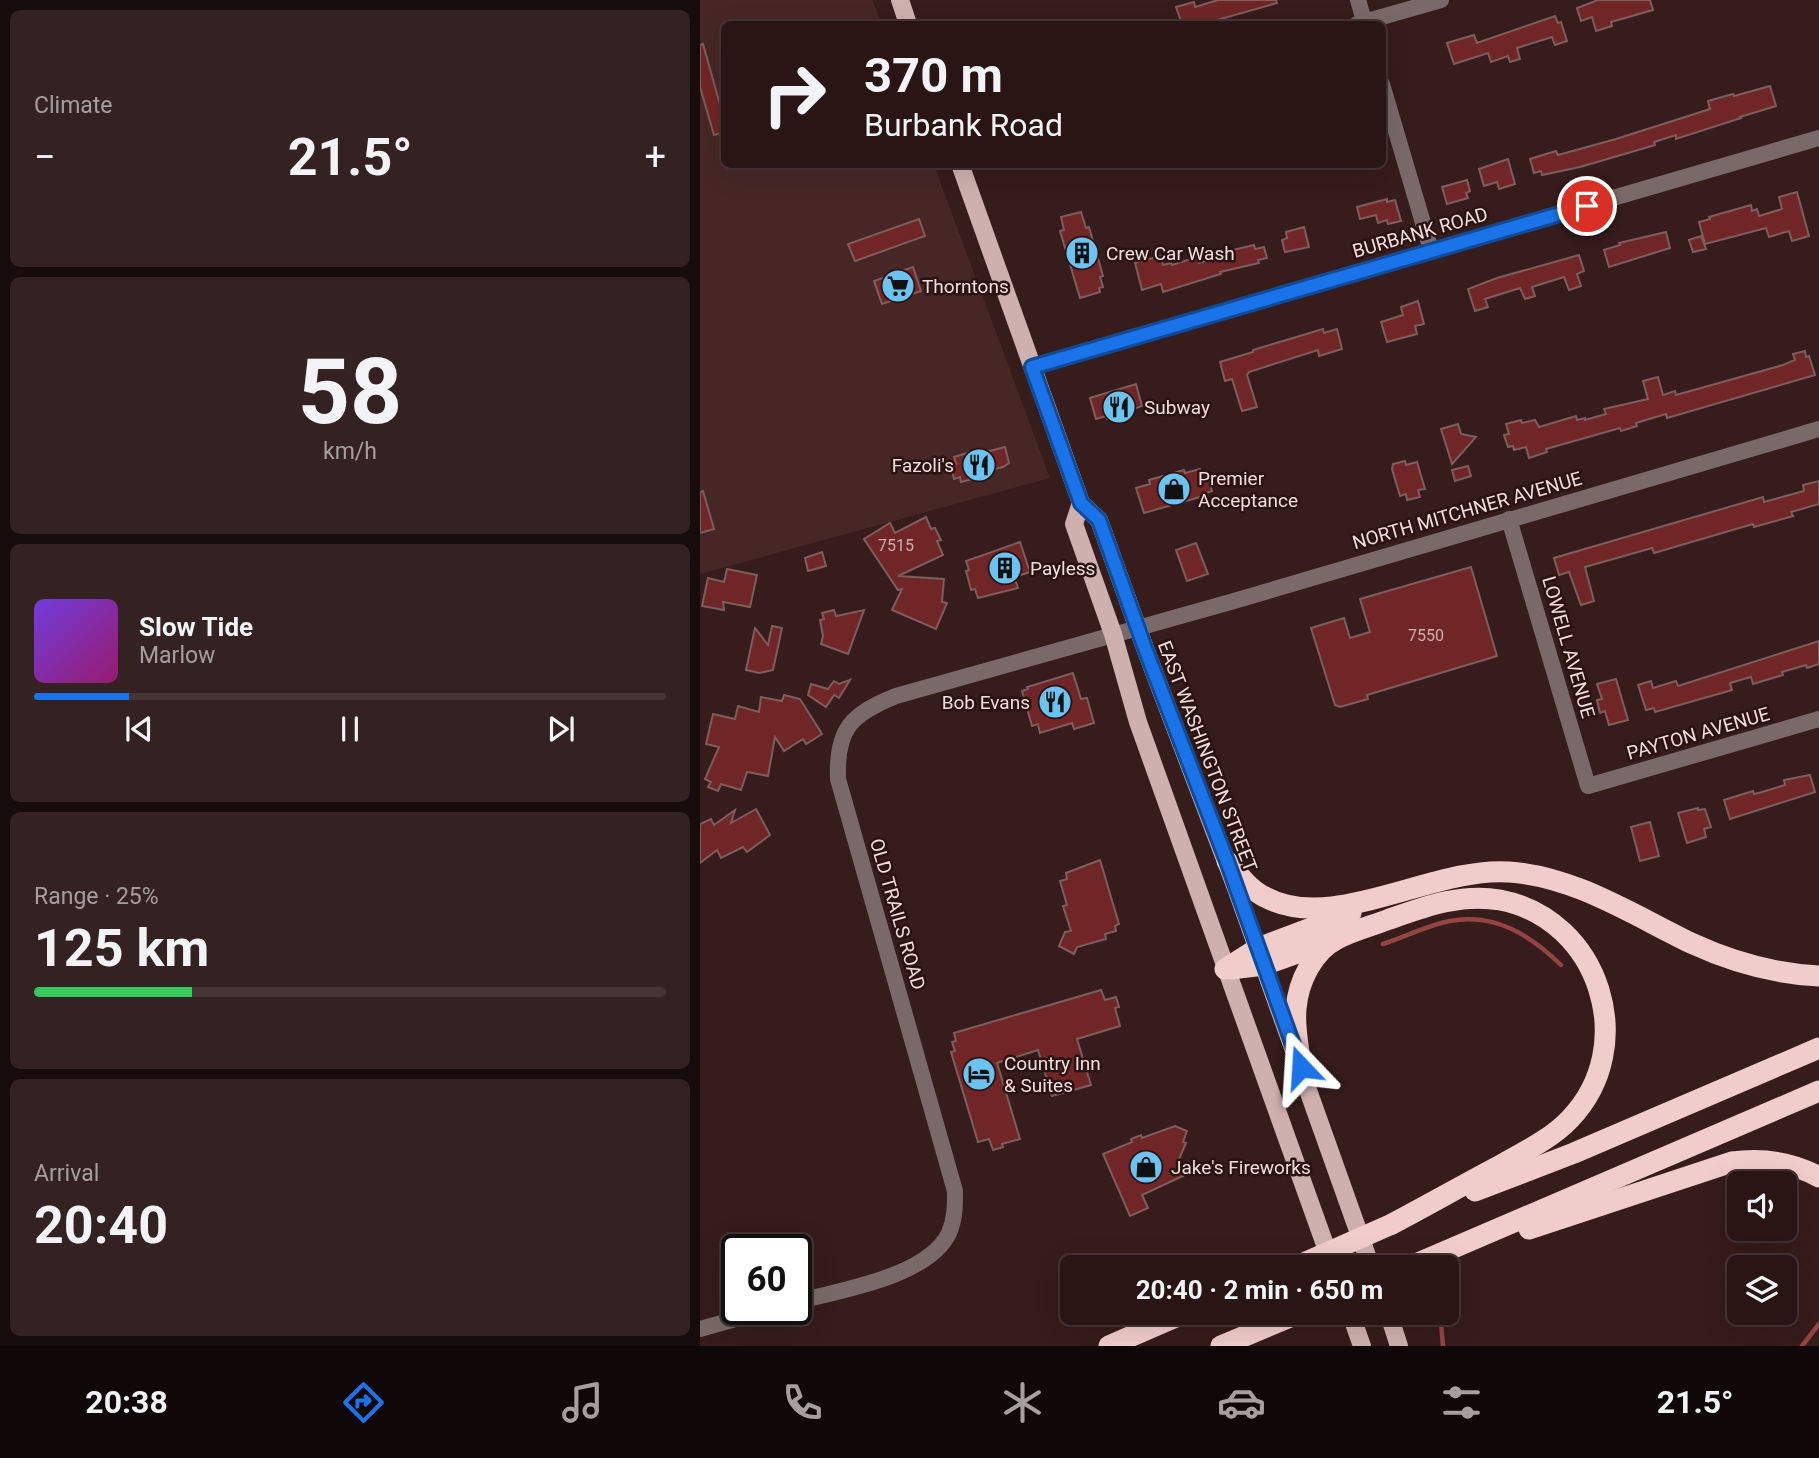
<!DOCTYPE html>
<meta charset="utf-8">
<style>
:root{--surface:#281514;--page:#342222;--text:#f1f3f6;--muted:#a59fa0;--line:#443434;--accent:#1a73e8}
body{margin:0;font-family:Roboto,sans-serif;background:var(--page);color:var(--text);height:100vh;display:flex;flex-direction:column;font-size:26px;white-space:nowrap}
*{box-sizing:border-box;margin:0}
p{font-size:23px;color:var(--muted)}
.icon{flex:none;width:38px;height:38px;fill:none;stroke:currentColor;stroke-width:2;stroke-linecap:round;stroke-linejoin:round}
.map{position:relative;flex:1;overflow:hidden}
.sheet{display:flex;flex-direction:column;gap:10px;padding:10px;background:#160c0b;width:700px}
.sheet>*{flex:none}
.banner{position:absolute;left:21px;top:21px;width:665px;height:147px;border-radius:10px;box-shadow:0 7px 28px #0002,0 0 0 2px var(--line);background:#281514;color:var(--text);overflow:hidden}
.tools{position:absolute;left:1027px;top:1171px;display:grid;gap:14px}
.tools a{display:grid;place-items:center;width:70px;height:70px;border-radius:10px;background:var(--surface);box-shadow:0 7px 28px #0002,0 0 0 2px var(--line);font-size:35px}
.speed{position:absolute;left:21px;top:1234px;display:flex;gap:14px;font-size:35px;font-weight:700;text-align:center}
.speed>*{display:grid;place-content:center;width:91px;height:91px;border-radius:50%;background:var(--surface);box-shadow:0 7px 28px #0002,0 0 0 2px var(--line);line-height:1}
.speed .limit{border:4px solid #111;border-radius:10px;background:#fff;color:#111}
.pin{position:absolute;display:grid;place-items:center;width:60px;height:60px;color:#fff;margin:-30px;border:4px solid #fff;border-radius:50%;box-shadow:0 2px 7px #0007}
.me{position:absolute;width:77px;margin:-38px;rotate:340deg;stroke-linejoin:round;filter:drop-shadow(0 0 5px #0008)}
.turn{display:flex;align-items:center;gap:24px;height:147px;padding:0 28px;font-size:32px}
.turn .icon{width:91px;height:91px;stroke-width:2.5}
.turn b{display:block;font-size:49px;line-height:60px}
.big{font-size:52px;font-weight:700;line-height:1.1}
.sheet .widget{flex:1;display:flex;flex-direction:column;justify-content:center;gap:10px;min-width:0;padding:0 24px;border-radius:10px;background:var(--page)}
.sheet .dial{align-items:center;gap:0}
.dial b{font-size:91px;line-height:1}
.song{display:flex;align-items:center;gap:21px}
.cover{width:84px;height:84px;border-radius:10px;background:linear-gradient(135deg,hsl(260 70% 55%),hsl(320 70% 35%))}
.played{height:7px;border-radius:4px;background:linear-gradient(90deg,var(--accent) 15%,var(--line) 15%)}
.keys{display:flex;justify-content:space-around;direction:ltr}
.heat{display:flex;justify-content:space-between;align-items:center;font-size:38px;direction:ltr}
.charge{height:10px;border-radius:5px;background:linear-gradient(90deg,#34c759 25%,var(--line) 0)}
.trip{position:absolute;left:360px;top:1255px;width:399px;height:70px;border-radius:10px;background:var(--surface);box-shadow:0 7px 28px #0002,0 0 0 2px var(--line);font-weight:700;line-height:70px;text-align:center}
.dock{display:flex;height:112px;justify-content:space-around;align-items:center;background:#100808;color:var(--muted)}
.dock .icon{width:49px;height:49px}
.dock .on{color:var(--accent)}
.dock b{font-size:32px;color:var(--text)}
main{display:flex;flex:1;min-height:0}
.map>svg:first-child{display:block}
.built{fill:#462726}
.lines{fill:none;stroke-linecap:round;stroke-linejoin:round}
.stream{stroke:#944543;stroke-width:4.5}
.building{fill:#702526;stroke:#7d5e5c;stroke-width:2}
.minor{stroke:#796a69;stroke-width:16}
.major{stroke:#ceb1ae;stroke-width:18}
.highway{stroke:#f0cdca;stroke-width:21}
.highway-bridge{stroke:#f0cdca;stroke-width:21}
.route-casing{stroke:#114b97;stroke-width:18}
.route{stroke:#1a73e8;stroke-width:12}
.labels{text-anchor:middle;stroke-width:5;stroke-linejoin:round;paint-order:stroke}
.number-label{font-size:16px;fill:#cfafae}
.street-label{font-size:19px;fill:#efdddc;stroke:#2b1312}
.poi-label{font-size:19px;fill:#efdddc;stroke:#2b1312;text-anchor:start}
</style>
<main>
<section class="sheet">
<div class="widget"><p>Climate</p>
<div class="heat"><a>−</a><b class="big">21.5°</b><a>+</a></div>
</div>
<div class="widget dial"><b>58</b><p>km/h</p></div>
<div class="widget">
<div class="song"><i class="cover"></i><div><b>Slow Tide</b><p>Marlow</p></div></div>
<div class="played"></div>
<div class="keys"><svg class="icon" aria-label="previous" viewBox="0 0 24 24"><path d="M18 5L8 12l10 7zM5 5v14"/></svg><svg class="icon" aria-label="pause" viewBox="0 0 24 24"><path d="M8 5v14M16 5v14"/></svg><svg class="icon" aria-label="next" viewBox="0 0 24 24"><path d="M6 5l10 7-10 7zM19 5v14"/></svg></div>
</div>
<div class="widget"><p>Range · 25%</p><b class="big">125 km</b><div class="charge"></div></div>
<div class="widget"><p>Arrival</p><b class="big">20:40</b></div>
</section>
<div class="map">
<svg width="1119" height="1346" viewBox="0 0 1119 1346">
<rect width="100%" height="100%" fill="#361c1b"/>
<!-- built -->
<polygon class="built" points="0,0 172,0 182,24 24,24 24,164 234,165 350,478 0,574"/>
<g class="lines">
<!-- stream -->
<g class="stream">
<path d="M683 944C705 937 728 925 750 921 796 913 830 935 861 965"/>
<polyline points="740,1312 743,1346"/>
<polyline points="1102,1346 1119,1324"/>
</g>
</g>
<!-- building -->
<g class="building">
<polygon points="518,0 576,0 577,3 510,22 482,24 476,7 494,2 495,7"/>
<polygon points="898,0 950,0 953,10 911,22 912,26 896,31 892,17 881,21 877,8"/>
<polygon points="855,16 858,23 861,22 867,41 855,45 852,37 817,48 820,59 810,62 808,56 791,62 788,53 754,64 747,43 774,35 777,43"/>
<polygon points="3,44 24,119 24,132 14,135 0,87 0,45"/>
<polygon points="1070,86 1076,106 1040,117 1041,118 976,139 976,135 954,142 955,145 880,167 842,175 841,171 834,173 830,159 856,151 858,155 916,139 1010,109 1008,101 1033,94 1034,96"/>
<polygon points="808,159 815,184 799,189 797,182 784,186 779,169"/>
<polygon points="767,180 770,191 766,193 768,198 747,204 742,187"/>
<polygon points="1097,192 1109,236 1092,241 1089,231 1069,237 1066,228 1005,244 999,222 1010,219 1009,217 1051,205 1052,211 1057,209 1059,216 1082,209 1079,197"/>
<polygon points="687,199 687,202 695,200 701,221 688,224 687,220 678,223 676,215 660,219 657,207"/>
<polygon points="381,212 386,228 389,227 403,276 400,277 403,287 399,288 400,292 380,298 360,231 364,230 361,217"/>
<polygon points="219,219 225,236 155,261 148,244"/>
<polygon points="604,227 609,247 585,252 582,240 587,238 586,232"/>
<polygon points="966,232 970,248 909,267 904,250 920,245 919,243"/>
<polygon points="1001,236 1006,249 993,252 989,240"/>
<polygon points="554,245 555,249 564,247 567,258 558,260 559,263 520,272 521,274 463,292 461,284 442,290 435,263 460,256 463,265 471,263 472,265 497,257 499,263 534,253 533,250"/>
<polygon points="879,255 884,271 877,274 881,286 869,290 864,277 832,287 835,296 825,299 820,288 785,299 788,307 775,311 768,289 797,278"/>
<polygon points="213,267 221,291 182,304 174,281"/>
<polygon points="718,301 724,324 715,326 717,334 687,342 681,322 703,315 701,307"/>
<polygon points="623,329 624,333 637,329 642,349 619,356 618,350 549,372 547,375 557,407 542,411 532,379 525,381 520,362 553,352 553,350"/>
<polygon points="1105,351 1106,357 1109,356 1115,375 967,418 966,414 936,423 937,426 921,431 920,428 846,449 847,452 829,458 826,447 814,450 813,446 808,447 804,435 809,434 806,424 821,420 822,423 835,420 839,427 876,416 877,420 885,418 885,420 906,414 904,409 948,399 943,381 958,377 963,395 975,391 976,395 1083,365 1095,360 1093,354"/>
<polygon points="436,384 442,406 407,419 406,416 396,419 390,398"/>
<polygon points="758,424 761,434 776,437 752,464 741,429"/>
<polygon points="305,447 309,463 303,467 283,472 284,476 261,482 260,477 254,479 251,466 256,464 254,457 277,450 278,454"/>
<polygon points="705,461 706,465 717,462 725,489 718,490 720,497 707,500 706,494 700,496 692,469 693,464"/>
<polygon points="768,466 771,476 755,481 752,470"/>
<polygon points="500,469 501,472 504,471 508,476 512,491 506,493 507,495 444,513 436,488 450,484 449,480 484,470 485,473"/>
<polygon points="1119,481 1119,504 1091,512 1093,516 1054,527 1053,524 954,553 952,548 885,567 894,601 881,605 869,572 859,575 854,558 1063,497 1064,502 1104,491 1103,485"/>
<polygon points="3,491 14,529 0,533 0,492"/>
<polygon points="226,517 231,529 235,528 241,540 237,541 243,555 198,576 244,579 242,602 247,603 236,629 192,610 202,589 198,590 164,539 190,523 195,533"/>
<polygon points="320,542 330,572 314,577 318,588 278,598 275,589 271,590 266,571 269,570 266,561"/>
<polygon points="496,543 508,574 487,581 476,550"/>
<polygon points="122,552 126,566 108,571 105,558"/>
<polygon points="771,567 797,656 667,695 668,699 640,707 635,705 611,628 644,618 650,638 670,632 660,599"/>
<polygon points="27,569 57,575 50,607 23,602 24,610 2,606 8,578 24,582"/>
<polygon points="134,610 136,616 164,610 148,654 121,644 123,636 120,620 124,619 122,613"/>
<polygon points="72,626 82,628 73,670 59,673 46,670 55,628 68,645"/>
<polygon points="1119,641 1119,664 1107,668 1106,665 1082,672 1083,675 1053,684 1051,677 1030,683 1032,690 955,712 954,708 946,710 938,685 951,681 953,688 976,681 978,686"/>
<polygon points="373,673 381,699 387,698 394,723 374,729 372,723 340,733 338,724 332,726 322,691 328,689 327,687"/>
<polygon points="916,679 928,720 909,725 905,711 900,713 897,700 902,699 897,684"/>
<polygon points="150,680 139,698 134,695 126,707 108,695 111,684 128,689 134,681 139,684"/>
<polygon points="84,695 100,699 122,734 106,744 103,739 84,751 75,737 68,776 47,772 41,790 21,784 18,791 8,787 11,782 5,779 19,747 6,744 13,714 35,719 38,706 59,712 61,697 82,701"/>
<polygon points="1110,775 1115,792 1030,819 1024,800 1053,791 1054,794 1062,792 1085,785 1084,780"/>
<polygon points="998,808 998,810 1005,809 1011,827 1004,829 1006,837 987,843 978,813"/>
<polygon points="56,809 70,835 47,852 43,847 21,858 17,850 0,863 0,824 11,819 14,825 35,810 31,823"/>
<polygon points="950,822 959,856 940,861 931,827"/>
<polygon points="400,860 419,924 415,926 416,931 405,934 406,939 377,947 374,954 359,946 365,932 371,931 363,906 367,905 360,881 367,879 366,873"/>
<polygon points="401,990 405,1000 416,997 419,1007 415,1008 420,1026 377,1039 391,1085 352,1096 338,1050 297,1063 320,1139 302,1144 303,1147 293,1150 289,1139 278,1142 251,1052 255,1051 252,1042 256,1041 254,1033"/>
<polygon points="475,1126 487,1131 483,1142 486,1143 479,1159 485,1175 442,1195 448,1208 430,1216 403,1154 432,1142 431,1139 441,1135 442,1138"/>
</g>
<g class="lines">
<!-- minor -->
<g class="minor">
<polyline points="658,0 665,24"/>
<polyline points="657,24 741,0"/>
<polyline points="682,84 731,250"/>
<polyline points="332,367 1119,138"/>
<polyline points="809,519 888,786 1119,719"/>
<path d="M96 1302C140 1290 228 1277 249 1233 255 1219 255 1206 255 1191L138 779C136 729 151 714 196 696L534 601 1119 429"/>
<polyline points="0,1329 71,1309"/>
</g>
<!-- major -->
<g class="major">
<polyline points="200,0 208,24"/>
<polyline points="260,164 381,503 399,520 446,651 536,888 671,1267"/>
<polyline points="381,503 374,524 413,634 438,722 633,1267"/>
<polyline points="650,1312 662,1346"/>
<polyline points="688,1312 699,1346"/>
</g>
<!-- highway -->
<g class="highway">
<path d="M527 861C538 874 549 889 565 897 633 934 734 866 809 872 874 876 933 915 991 943 1030 961 1076 974 1119 976"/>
<polyline points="525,969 558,948 651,913"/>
<polyline points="531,969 564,965 628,942"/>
<path d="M601 1067C599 1049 594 1027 596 1009 598 982 613 951 637 939 652 931 671 926 687 920 724 907 760 893 800 900 900 919 940 1046 870 1119 850 1140 823 1152 799 1166 763 1185 728 1205 692 1224"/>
<polyline points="775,1191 874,1153 1119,1048"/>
<path d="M829 1229 1032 1162C1062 1158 1092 1162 1119 1177"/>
<polyline points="709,1267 1119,1091"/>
<polyline points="409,1346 487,1312"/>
<polyline points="521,1346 602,1312"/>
</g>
<!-- highway-bridge -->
<polyline class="highway-bridge" points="599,1265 692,1224"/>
</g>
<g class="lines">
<defs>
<polyline id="route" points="601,1067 527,861 446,651 399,520 381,503 332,367 887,206"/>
</defs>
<!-- route casing -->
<use href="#route" class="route-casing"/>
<!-- route -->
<use href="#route" class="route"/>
</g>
<!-- icons -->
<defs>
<symbol id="building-disc" viewBox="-11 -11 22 22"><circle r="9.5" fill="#6ac3f1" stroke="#2b1312"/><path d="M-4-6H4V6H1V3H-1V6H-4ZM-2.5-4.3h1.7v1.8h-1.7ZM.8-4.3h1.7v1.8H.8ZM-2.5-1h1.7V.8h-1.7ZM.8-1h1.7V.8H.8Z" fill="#111"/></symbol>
<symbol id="supermarket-disc" viewBox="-11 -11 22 22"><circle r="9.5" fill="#6ac3f1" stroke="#2b1312"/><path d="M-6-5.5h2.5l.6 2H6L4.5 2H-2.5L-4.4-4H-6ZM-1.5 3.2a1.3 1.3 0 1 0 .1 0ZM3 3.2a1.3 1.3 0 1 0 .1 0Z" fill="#111"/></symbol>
<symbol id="restaurant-disc" viewBox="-11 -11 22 22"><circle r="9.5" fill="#6ac3f1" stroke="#2b1312"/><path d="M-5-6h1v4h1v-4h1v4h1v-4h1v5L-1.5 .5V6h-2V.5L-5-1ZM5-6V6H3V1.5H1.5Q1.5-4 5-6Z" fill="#111"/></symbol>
<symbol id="shop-disc" viewBox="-11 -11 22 22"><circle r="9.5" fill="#6ac3f1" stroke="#2b1312"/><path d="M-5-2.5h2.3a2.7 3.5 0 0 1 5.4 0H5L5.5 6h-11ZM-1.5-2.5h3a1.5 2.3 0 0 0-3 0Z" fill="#111"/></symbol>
<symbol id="hotel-disc" viewBox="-11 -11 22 22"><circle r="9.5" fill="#6ac3f1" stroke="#2b1312"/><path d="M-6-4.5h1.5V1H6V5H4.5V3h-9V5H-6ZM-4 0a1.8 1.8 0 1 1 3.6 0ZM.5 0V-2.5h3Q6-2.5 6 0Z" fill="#111"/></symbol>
</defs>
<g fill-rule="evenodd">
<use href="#building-disc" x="363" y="234" width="38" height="38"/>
<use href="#supermarket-disc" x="179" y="267" width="38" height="38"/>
<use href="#restaurant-disc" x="400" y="388" width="38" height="38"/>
<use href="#restaurant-disc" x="260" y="446" width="38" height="38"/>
<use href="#shop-disc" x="455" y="470" width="38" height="38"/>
<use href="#building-disc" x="286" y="549" width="38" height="38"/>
<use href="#restaurant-disc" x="336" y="683" width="38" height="38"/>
<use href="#hotel-disc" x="260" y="1055" width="38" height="38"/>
<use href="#shop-disc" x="427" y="1148" width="38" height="38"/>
</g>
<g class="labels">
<!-- number labels -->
<g class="number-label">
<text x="196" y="551">7515</text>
<text x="726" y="641">7550</text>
</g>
<!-- street labels -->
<g class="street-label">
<text transform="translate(720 232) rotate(-16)" y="7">BURBANK ROAD</text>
<text transform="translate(767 510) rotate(-16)" y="7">NORTH MITCHNER AVENUE</text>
<text transform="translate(869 647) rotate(74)" y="7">LOWELL AVENUE</text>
<text transform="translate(998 733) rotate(-16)" y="7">PAYTON AVENUE</text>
<text transform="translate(508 756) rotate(69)" y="7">EAST WASHINGTON STREET</text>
<text transform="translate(198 914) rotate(74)" y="7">OLD TRAILS ROAD</text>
</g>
<!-- poi labels -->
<g class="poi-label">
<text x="406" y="260">Crew Car Wash</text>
<text x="222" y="293">Thorntons</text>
<text x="444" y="414">Subway</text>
<text x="254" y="472" text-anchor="end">Fazoli's</text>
<text x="498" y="485">Premier<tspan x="498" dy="22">Acceptance</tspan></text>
<text x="330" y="575">Payless</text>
<text x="330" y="709" text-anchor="end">Bob Evans</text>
<text x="304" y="1070">Country Inn<tspan x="304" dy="22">&amp; Suites</tspan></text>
<text x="471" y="1174">Jake's Fireworks</text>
</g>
</g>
</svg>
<div class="tools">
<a><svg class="icon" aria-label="sound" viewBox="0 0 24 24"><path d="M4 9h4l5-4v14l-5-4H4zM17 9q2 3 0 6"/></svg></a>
<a><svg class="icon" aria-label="layers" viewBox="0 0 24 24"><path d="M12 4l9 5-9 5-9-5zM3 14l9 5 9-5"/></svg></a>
</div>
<div class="speed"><div class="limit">60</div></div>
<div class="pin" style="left:887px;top:206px;background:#d93025"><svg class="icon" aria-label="arrive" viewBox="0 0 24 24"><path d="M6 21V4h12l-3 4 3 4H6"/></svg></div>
<svg class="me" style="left:601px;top:1067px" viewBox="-20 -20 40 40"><path d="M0-17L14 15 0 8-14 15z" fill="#1a73e8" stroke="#fff" stroke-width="4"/></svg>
<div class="trip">20:40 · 2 min · 650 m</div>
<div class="banner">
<div class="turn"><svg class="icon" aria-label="right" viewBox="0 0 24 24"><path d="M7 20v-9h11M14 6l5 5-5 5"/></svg><div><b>370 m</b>Burbank Road</div></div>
</div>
</div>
</main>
<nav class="dock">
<b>20:38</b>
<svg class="icon on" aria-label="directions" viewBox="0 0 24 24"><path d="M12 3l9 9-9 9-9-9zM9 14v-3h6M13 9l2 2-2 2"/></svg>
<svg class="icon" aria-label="music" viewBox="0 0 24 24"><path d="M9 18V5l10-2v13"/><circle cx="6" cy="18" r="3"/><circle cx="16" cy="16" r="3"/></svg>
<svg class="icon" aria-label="phone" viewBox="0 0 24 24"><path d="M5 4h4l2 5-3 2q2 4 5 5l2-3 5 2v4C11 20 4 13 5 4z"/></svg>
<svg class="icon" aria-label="climate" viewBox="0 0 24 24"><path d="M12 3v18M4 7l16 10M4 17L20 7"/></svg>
<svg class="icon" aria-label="car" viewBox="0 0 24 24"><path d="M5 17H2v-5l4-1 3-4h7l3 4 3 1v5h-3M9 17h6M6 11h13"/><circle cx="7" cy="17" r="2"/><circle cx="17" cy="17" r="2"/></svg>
<svg class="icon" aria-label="filters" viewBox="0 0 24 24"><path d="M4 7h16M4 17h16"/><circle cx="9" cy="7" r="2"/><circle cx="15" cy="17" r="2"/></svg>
<b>21.5°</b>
</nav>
